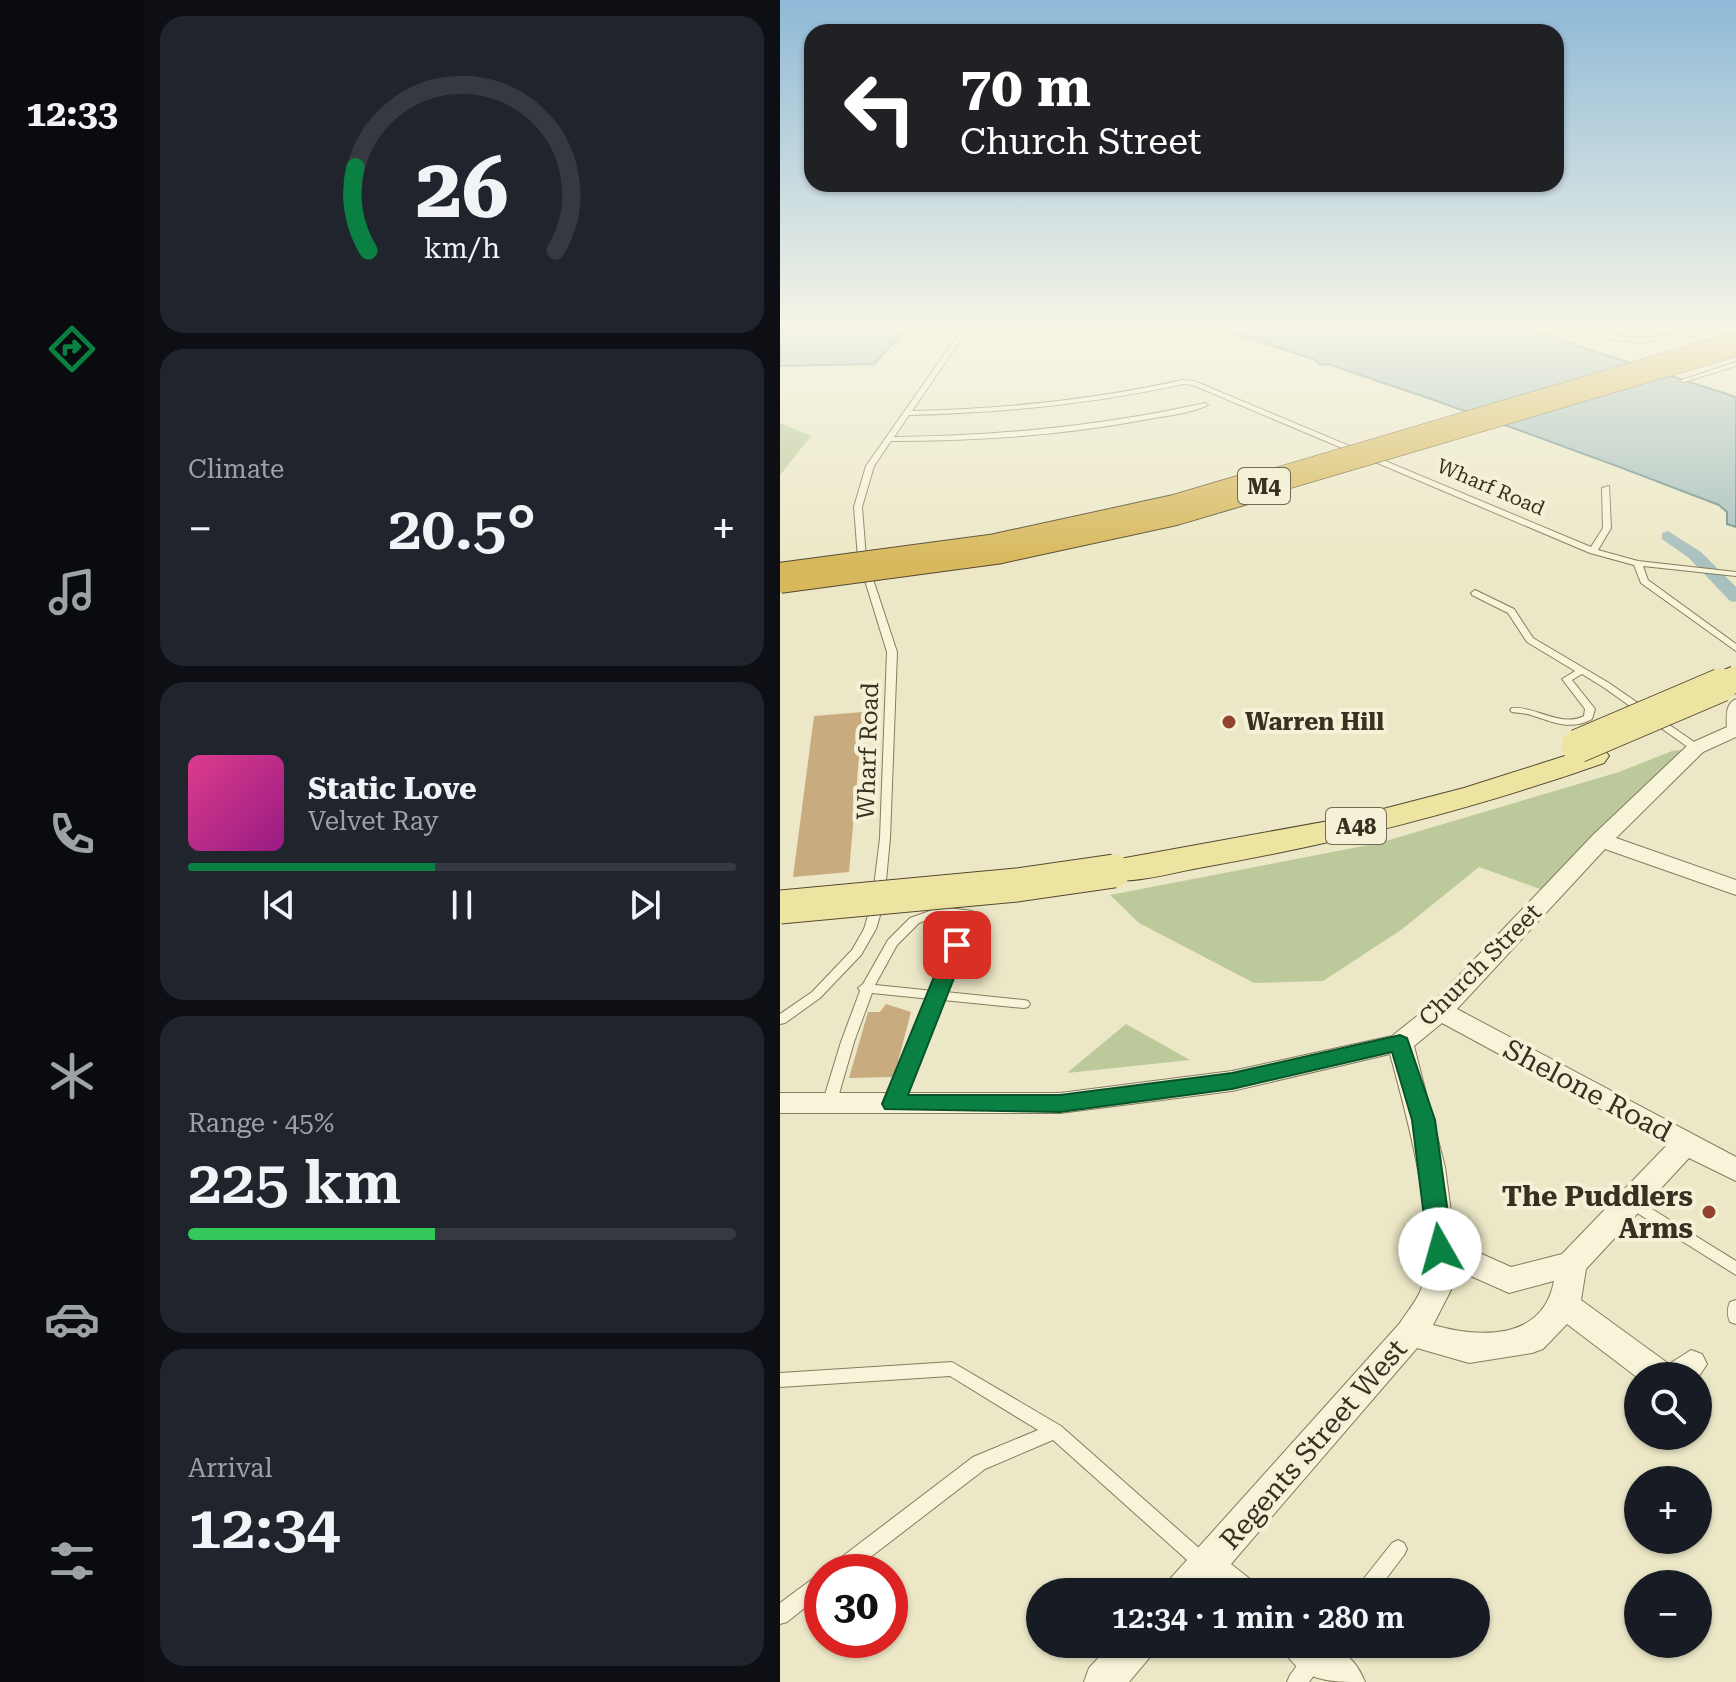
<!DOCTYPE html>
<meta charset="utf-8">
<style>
:root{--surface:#171b24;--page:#20242c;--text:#f1f3f6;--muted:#9ea1a6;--line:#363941;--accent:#0b8043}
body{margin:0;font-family:"Roboto Serif",serif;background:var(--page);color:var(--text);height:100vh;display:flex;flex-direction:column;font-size:30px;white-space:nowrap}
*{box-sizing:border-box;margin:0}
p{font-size:26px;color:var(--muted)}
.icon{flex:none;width:44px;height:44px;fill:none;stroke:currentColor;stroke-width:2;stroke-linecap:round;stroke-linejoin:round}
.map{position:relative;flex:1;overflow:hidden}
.drawer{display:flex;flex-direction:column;gap:16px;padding:16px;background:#0d0f14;width:636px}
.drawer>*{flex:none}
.top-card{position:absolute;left:24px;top:24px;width:760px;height:168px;border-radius:24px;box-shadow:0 2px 6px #0004;background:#202124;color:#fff;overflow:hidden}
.fabs{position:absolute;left:844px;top:1362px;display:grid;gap:16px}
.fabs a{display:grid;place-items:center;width:88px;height:88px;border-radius:50%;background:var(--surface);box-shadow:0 2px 6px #0004;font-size:40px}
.speed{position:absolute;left:24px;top:1554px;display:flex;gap:16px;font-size:40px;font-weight:700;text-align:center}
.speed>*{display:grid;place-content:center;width:104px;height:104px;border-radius:50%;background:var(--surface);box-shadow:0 2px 6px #0004;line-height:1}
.speed .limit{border:12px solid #d22;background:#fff;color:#111}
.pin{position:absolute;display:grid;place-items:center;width:68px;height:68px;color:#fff;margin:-34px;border-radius:16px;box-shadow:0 4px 12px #0006}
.me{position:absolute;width:88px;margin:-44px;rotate:353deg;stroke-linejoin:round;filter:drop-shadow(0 0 6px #0008)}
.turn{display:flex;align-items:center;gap:28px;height:168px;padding:0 24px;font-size:36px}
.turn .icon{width:104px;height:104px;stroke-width:2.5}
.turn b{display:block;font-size:56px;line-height:68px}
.big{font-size:60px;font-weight:600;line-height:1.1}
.drawer .card{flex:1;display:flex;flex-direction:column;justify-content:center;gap:12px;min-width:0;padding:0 28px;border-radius:24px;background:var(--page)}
.drawer .dial{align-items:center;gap:0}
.dial svg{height:208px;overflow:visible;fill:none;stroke:var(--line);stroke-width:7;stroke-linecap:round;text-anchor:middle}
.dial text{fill:var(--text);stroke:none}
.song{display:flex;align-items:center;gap:24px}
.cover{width:96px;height:96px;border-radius:12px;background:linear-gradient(135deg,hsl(330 70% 55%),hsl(310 70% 35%))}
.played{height:8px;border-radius:4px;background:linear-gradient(90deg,var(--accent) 45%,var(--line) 45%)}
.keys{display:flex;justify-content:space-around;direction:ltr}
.heat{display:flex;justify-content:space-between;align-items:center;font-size:44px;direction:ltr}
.charge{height:12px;border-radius:6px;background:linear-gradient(90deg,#34c759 45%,var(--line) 0)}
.trip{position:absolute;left:246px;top:1578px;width:464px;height:80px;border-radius:40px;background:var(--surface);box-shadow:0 2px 6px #0004;font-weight:600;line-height:80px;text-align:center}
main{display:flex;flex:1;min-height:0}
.menu{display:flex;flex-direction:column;width:144px;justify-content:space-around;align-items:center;background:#090b0e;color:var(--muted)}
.menu .icon{width:56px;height:56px}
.menu .active{color:var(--accent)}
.menu b{font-size:36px;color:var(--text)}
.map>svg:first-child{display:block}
.green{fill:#bcca9b}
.water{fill:#a8c0be;stroke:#6f8e8d;stroke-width:2}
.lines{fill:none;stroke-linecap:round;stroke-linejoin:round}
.canal{fill:#a8c0be;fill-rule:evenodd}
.building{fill:#c8ab7f}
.service-casing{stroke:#877b5d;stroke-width:2}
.minor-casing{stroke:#877b5d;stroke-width:2}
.primary-casing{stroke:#554931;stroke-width:2}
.service{fill:#f7f4da;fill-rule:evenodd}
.minor{fill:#f7f4da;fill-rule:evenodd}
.primary{fill:#ede4a1;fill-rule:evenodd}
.primary-bridge-far1-casing{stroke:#554931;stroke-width:28;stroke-linecap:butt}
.primary-bridge-casing{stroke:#554931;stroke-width:35;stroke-linecap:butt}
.motorway-bridge-far1-casing{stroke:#554931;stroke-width:25;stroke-linecap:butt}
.motorway-bridge-casing{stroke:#554931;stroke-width:32;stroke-linecap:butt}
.primary-bridge-far1{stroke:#ede4a1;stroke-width:26}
.primary-bridge{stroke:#ede4a1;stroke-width:33}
.motorway-bridge-far1{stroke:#d7b85c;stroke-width:24}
.motorway-bridge{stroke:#d7b85c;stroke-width:30}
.route{fill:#0b8043;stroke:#07532c;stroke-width:2}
.poi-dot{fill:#934230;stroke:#f4f1d6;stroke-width:3}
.labels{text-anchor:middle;stroke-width:8;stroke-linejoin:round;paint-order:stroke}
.far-street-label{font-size:20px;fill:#383020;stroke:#f4f1d6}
.shield{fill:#f4f1d6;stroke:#706a57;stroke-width:2}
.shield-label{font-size:22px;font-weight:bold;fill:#383020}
.poi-label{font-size:24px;font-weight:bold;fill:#383020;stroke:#f4f1d6;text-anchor:start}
.street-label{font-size:24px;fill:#383020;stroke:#f4f1d6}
.near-street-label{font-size:28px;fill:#383020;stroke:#f4f1d6}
.near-poi-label{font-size:28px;font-weight:bold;fill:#383020;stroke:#f4f1d6;text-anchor:end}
</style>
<main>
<nav class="menu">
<b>12:33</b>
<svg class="icon active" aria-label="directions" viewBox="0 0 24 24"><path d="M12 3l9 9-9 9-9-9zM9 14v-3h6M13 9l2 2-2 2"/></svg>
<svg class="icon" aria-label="music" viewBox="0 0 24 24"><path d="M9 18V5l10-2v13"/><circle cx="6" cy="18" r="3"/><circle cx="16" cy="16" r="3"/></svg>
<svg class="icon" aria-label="phone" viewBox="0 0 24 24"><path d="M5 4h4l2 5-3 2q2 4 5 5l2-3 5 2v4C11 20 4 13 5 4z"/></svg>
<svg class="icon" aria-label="climate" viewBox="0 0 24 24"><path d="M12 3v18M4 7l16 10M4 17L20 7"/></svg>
<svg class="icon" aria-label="car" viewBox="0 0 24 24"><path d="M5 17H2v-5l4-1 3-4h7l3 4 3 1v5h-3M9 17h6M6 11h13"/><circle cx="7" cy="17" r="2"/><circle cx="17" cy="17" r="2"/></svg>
<svg class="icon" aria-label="filters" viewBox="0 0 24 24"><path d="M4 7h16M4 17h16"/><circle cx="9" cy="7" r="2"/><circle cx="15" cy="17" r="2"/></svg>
</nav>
<section class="drawer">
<div class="card dial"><svg viewBox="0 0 100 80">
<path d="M14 69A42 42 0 1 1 86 69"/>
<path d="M14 69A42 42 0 0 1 9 37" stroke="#0b8043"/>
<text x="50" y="56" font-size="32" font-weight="700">26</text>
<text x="50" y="72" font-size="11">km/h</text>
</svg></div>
<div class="card"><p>Climate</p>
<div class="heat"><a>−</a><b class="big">20.5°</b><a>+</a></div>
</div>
<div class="card">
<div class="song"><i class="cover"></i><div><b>Static Love</b><p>Velvet Ray</p></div></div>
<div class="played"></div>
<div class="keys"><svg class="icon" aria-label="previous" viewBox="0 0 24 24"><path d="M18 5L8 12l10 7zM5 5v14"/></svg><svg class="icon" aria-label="pause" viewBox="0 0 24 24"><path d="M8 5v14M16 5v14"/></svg><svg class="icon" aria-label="next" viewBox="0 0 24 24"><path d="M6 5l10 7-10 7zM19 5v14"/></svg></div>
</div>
<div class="card"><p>Range · 45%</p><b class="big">225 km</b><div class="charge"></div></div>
<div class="card"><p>Arrival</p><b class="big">12:34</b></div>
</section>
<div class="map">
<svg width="956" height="1682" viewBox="0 0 956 1682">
<rect width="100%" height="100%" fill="#ece8c7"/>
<!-- green -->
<g class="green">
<polygon points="0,423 31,436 0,475"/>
<polygon points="916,748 771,893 699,867 621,930 543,981 474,983 359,923 330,895 599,843 839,772 892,751"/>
<polygon points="346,1024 410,1060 287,1073"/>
</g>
<!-- water -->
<g class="water">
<polygon points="0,326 129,326 94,364 0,366"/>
<path d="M431 326H737L956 397V527L947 524V512L939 505C810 455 680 408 548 364L540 365 536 360Z"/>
</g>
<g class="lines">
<!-- canal -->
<polygon class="canal" points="888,531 921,552 956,587 956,602 950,601 909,558 882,539 882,533"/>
</g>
<!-- building -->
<g class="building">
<polygon points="83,712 69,872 13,877 34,716"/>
<polygon points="106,1004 131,1012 114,1077 69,1078 88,1012 100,1012"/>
</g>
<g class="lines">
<defs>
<g id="service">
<path d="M785 326C806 326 827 335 848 337 883 341 913 324 947 343L944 345C934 341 925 337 914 336 898 335 881 341 864 342 839 342 809 336 785 326Z"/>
<path d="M185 327 188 329 132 411C223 409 313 400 403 380L414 381 811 547 823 528 822 488 829 486 831 528 818 550 858 561 956 572V576L863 566 868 580 956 644V651L861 583 854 565 810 553 413 385 403 384C312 404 222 413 129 415L114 437C219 436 322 426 425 403L428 405C409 414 384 416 363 420 279 436 195 441 111 441L94 466 82 507 86 558 117 652 110 838 104 902 96 929 81 955 40 998 5 1023 0 1024V1014L32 992 72 950 84 929 92 902 100 838 107 652 78 558 74 507 86 466 183 328Z"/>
<polygon points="956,362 956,366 904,382 899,381"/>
<path d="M695 590 734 609 753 638 829 683 920 746 921 748 920 750H912L823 687 802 674 792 680 815 709 812 719C790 731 773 722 751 715 744 713 738 713 732 712L730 710 732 708C756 706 781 728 804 716L805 709 782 679 795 671 747 642 728 613 692 595 691 593Z"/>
<path d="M956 699V731L952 733 947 730C947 718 944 705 956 699Z"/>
<path d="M161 907 192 911 198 915 166 992 244 1000 248 1001 250 1004 248 1007 244 1008 163 1000 120 1104 118 1108 113 1109 108 1108 106 1104 151 999 92 993 74 1042 57 1101 55 1104 50 1106 45 1104 43 1101 61 1042 80 991 78 988 83 984 108 940 130 918ZM162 914 185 918 154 991 95 985 117 945 139 923Z"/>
<polygon points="851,1196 956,1261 956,1275 846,1206 844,1202 846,1198"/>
<path d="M956 1300V1324L950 1322C947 1315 947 1309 950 1302Z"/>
<polygon points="172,1362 281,1426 428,1556 431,1562 428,1568 422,1571 416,1568 273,1440 205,1469 71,1572 47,1572 50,1566 193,1457 258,1430 170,1376 0,1387 0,1373"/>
<polygon points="618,1540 624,1543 627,1549 624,1555 596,1592 576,1592 578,1586 612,1543"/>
<polygon points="42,1574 42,1594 7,1622 0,1624 0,1603 35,1577"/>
<polygon points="533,1644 555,1644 552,1651 529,1682 507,1682 510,1675"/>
</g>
<g id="minor">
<path d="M956 723V737L923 752 836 838 956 880V895L825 849 677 1009 956 1157V1181L909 1158 806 1269 801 1300 889 1364 911 1350 922 1354 927 1364 918 1378H858L787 1324 763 1349 752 1353 689 1363 637 1348 451 1564 470 1579 476 1592H384L390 1579 620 1323C626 1313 635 1303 640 1292 662 1240 625 1109 610 1054L452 1091 280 1113H0V1093H280L452 1071 612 1036 651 1005 813 835 909 744ZM662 1023 887 1145 782 1254 731 1267 675 1242 665 1167 634 1046ZM675 1269 729 1293 774 1281C763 1341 699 1338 653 1325L671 1290Z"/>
<polygon points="331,1644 376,1644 370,1657 349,1682 304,1682 309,1668"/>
<path d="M501 1644C539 1644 569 1641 585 1682 548 1682 518 1682 501 1644Z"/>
</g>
<path id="primary" d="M813 747 824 749 829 756 824 763C693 809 560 843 424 867 393 872 352 886 322 878L317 871 322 864 334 860 576 816 684 788Z"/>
</defs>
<!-- service casing -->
<use href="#service" class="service-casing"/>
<!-- minor casing -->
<use href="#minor" class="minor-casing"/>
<!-- primary casing -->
<use href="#primary" class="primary-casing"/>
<!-- service -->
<use href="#service" class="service"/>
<!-- minor -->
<use href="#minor" class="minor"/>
<!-- primary -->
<use href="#primary" class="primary"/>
<defs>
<polyline id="primary-bridge-far1" points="936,687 956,679"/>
<g id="primary-bridge">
<polyline points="798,746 941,685"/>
<polyline points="0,907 237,885 334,871"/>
</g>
<polyline id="motorway-bridge-far1" points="476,486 956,344"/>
<polyline id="motorway-bridge" points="0,578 216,549 395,510 483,484"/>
</defs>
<!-- primary-bridge-far1 casing -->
<use href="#primary-bridge-far1" class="primary-bridge-far1-casing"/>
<!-- primary-bridge casing -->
<use href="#primary-bridge" class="primary-bridge-casing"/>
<!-- motorway-bridge-far1 casing -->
<use href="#motorway-bridge-far1" class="motorway-bridge-far1-casing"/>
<!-- motorway-bridge casing -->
<use href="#motorway-bridge" class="motorway-bridge-casing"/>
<!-- primary-bridge-far1 -->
<use href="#primary-bridge-far1" class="primary-bridge-far1"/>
<!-- primary-bridge -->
<use href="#primary-bridge" class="primary-bridge"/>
<!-- motorway-bridge-far1 -->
<use href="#motorway-bridge-far1" class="motorway-bridge-far1"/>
<!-- motorway-bridge -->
<use href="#motorway-bridge" class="motorway-bridge"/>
</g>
<!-- sky -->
<linearGradient id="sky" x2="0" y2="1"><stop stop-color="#8eb9d7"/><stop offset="0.58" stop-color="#f6f5e6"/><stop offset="1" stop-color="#f6f5e6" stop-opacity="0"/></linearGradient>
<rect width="956" height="562" fill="url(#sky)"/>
<!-- route -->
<polygon class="route" points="177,939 187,945 128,1095 280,1095 452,1073 620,1035 627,1038 655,1120 673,1249 669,1256 660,1259 652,1256 648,1249 632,1120 612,1052 452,1089 280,1112 105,1109 102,1104 167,945"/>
<!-- markers -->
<g class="poi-dot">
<circle cx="449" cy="722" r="8"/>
<circle cx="929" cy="1212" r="8"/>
</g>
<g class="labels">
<!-- far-street labels -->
<g class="far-street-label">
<text transform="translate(711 487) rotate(23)" y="7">Wharf Road</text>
</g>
<!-- shield labels -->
<g class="shield">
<rect x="458" y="468" width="52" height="36" rx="6"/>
<rect x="546" y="808" width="60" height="36" rx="6"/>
</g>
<g class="shield-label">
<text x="484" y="494">M4</text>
<text x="576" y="834">A48</text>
</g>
<!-- poi labels -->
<g class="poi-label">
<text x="465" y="730">Warren Hill</text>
</g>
<!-- street labels -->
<g class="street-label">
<text transform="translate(88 751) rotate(-88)" y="8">Wharf Road</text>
<text transform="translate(700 965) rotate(-45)" y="8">Church Street</text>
</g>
<!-- near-street labels -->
<g class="near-street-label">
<text transform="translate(808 1090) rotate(28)" y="10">Shelone Road</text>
<text transform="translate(533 1444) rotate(-49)" y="10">Regents Street West</text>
</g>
<!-- near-poi labels -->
<g class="near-poi-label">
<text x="913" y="1206">The Puddlers<tspan x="913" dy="32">Arms</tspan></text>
</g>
</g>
</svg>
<div class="fabs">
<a><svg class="icon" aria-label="search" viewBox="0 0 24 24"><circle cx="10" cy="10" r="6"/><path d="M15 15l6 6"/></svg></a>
<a>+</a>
<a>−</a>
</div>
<div class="speed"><div class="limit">30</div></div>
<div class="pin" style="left:177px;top:945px;background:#d93025"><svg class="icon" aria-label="arrive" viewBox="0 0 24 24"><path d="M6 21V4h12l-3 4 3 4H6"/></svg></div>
<svg class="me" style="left:660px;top:1249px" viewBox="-20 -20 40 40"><circle r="19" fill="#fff"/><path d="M0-13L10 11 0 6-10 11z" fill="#0b8043"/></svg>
<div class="trip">12:34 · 1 min · 280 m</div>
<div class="top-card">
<div class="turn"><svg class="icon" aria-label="left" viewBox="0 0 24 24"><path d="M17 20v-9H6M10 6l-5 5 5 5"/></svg><div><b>70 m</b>Church Street</div></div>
</div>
</div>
</main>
